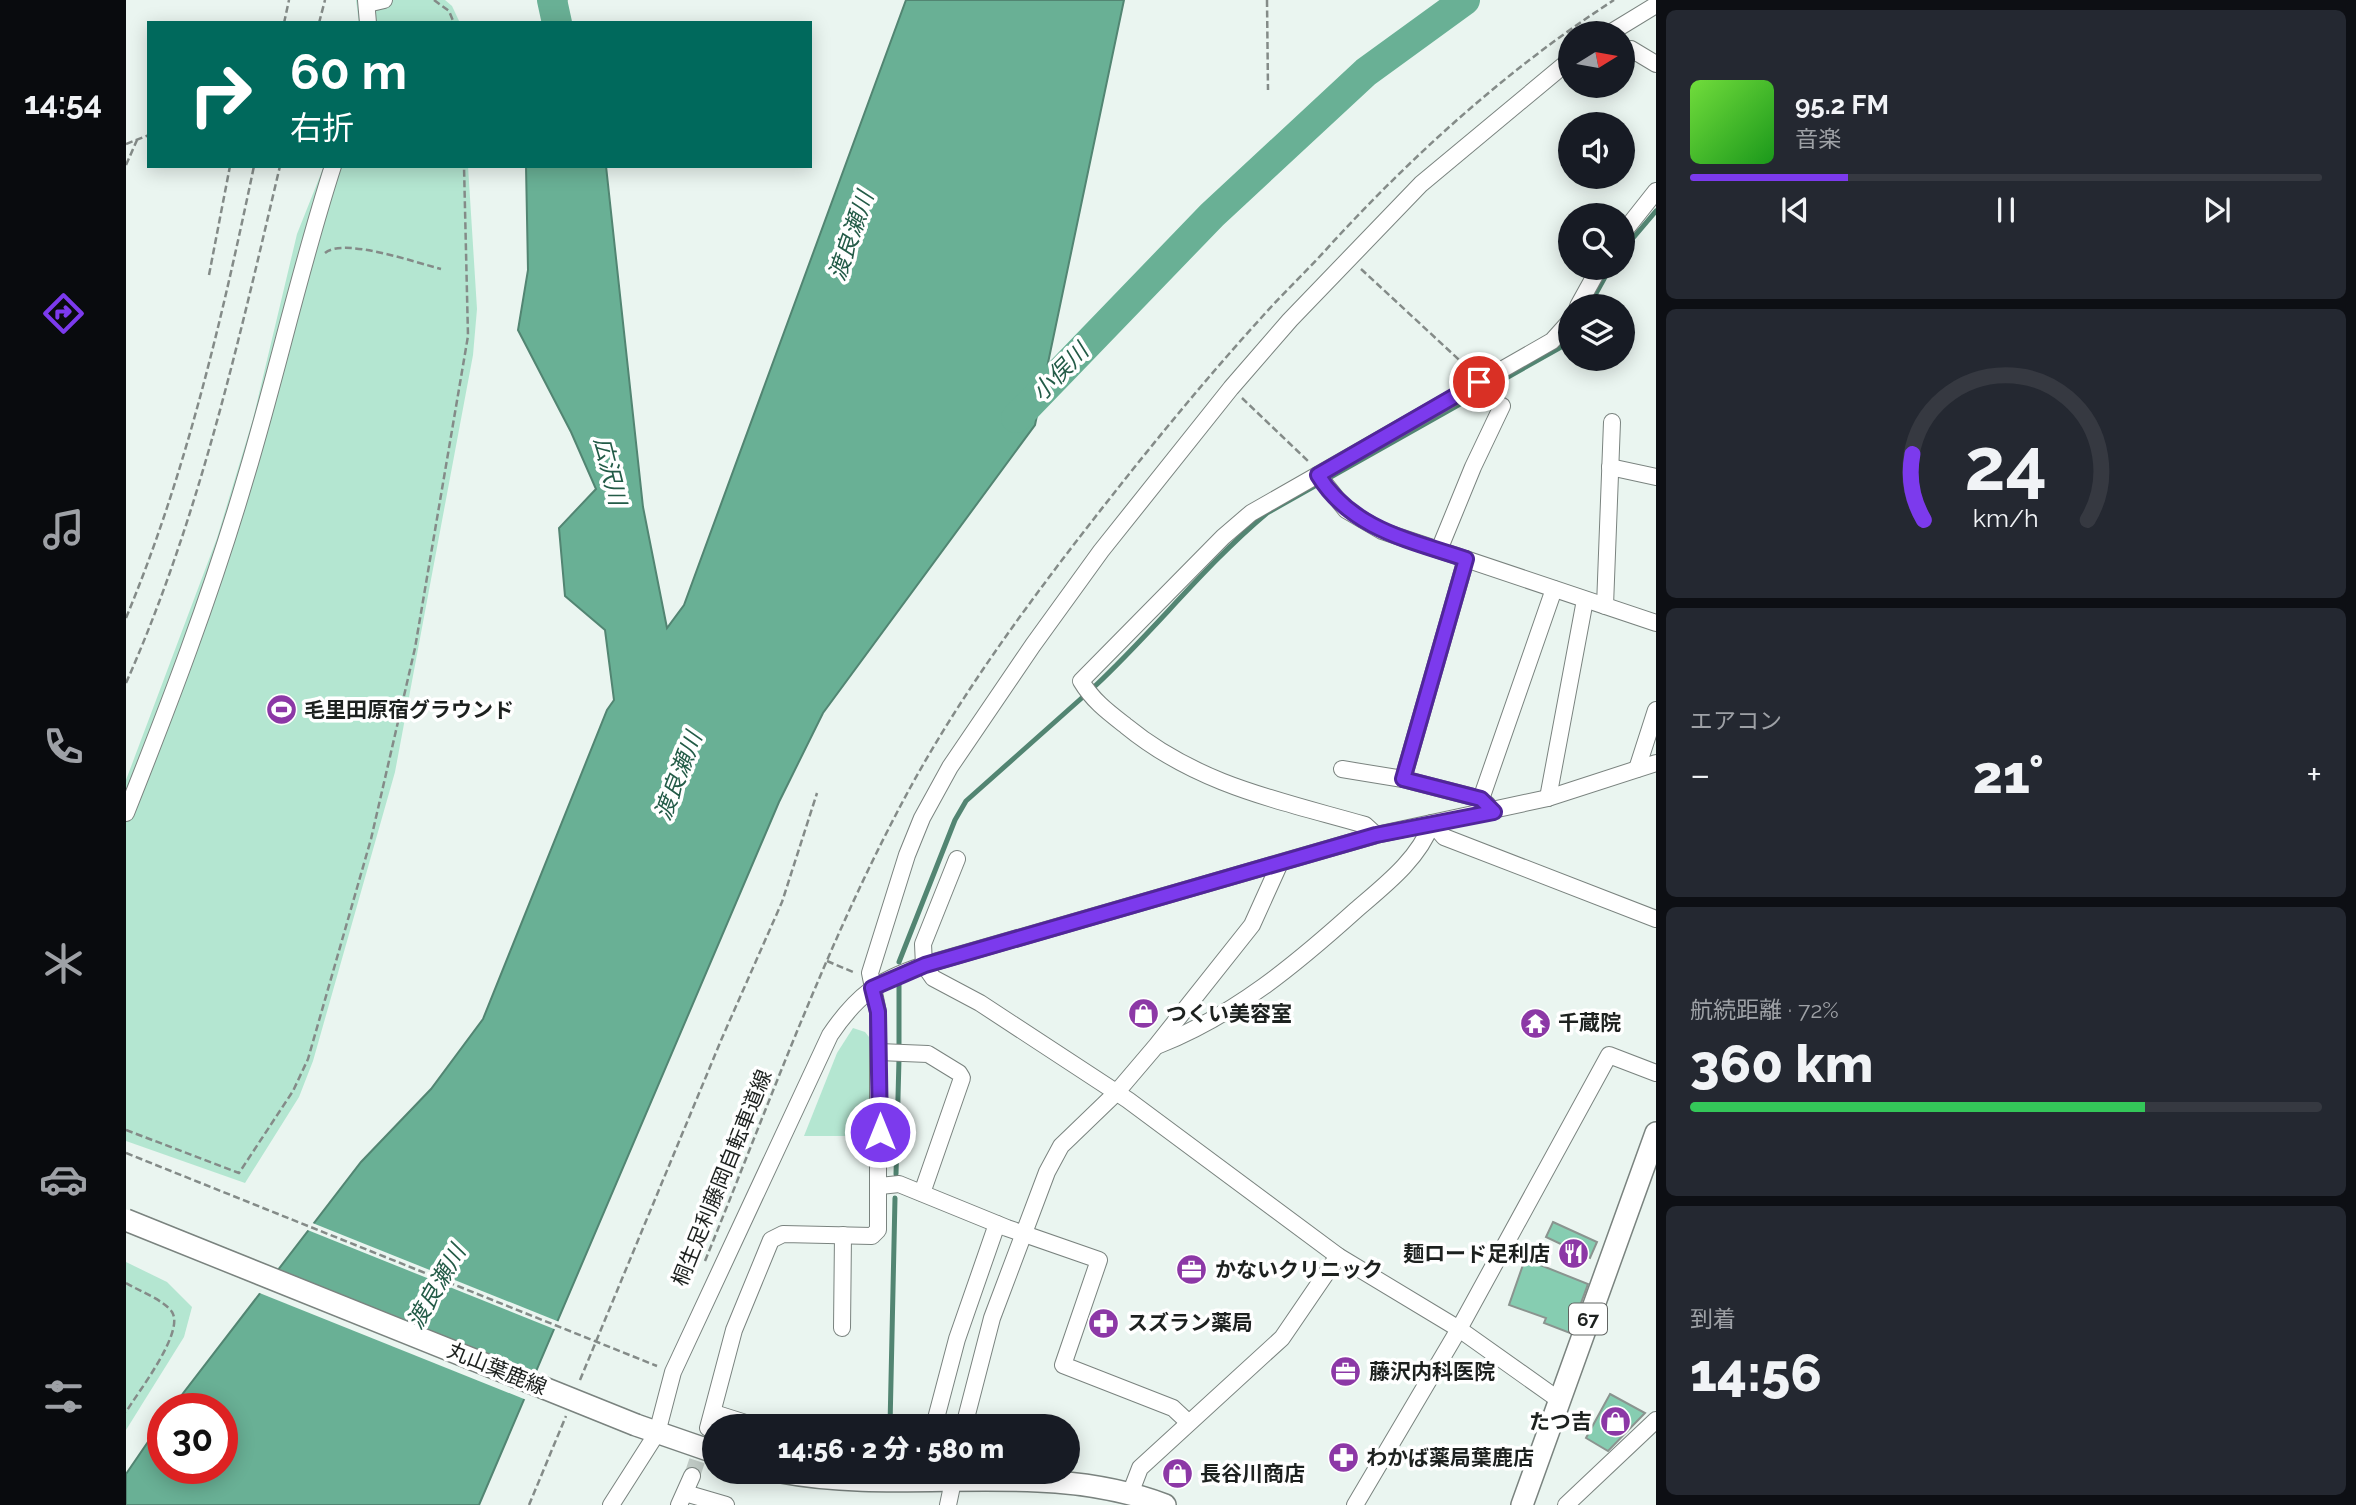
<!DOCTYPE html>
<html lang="ja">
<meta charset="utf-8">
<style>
:root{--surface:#171b24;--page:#242831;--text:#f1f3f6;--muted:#9ea1a6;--line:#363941;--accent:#7c3aed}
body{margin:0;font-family:Raleway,"Noto Sans JP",sans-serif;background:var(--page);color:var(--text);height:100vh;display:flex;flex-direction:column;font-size:26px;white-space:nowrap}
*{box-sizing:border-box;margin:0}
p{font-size:23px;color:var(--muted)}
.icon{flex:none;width:38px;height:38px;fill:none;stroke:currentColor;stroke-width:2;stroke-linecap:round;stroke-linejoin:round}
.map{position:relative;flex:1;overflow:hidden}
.side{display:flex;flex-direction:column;gap:10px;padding:10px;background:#0d0f14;width:700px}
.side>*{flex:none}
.hud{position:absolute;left:21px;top:21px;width:665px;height:147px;border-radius:0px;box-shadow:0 4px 18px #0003;background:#00695c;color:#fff;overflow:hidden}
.needle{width:46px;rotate:79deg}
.fabs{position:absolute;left:1432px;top:21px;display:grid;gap:14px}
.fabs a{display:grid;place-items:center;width:77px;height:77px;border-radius:50%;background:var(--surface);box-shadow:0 4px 18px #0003;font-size:35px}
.speed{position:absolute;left:21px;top:1393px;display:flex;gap:14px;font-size:35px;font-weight:700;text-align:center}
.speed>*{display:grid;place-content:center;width:91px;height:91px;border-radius:50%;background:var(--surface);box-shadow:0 4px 18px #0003;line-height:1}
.speed .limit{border:10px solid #d22;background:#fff;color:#111}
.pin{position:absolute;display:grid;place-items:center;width:60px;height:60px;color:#fff;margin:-30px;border:4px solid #fff;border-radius:50%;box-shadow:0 2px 7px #0007}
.me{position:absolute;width:77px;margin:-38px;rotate:0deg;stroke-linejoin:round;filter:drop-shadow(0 0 5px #0008)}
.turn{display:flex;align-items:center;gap:24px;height:147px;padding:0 28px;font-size:32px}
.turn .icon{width:91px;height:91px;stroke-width:2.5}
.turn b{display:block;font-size:49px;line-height:60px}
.big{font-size:52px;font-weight:800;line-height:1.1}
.side .widget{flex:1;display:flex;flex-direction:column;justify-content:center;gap:10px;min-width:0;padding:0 24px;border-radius:10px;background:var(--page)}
.side .dial{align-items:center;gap:0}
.dial svg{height:182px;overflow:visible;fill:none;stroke:var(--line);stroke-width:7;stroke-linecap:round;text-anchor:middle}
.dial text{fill:var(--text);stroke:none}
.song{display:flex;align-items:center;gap:21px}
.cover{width:84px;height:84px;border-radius:10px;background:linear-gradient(135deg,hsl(100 70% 55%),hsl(120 70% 35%))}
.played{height:7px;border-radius:4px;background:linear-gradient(90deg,var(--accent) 25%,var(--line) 25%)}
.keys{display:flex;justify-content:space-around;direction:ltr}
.heat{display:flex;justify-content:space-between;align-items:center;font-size:38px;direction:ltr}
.charge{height:10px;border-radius:5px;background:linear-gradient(90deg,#34c759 72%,var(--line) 0)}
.trip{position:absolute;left:576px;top:1414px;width:378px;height:70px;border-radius:35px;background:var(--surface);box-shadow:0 4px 18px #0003;font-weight:800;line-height:70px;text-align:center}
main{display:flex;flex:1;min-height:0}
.dock{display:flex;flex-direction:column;width:126px;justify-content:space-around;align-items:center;background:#090b0e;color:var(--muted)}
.dock .icon{width:49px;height:49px}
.dock .active{color:var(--accent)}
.dock b{font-size:32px;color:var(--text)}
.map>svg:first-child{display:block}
.green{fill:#b4e6d1}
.water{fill:#69b095;stroke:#528572;stroke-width:2}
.pier{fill:#eaf5f0}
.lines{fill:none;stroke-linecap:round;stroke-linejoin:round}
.stream{stroke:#528572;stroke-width:5}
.river{stroke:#69b095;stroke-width:30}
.building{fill:#86cdb1;stroke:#8a948f;stroke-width:2}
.minor-tunnel{stroke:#c1cbc6;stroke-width:16;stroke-dasharray:16 8;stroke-linecap:butt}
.minor-casing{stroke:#7a837f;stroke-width:18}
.major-casing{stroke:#7a837f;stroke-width:24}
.path{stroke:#848b88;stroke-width:2.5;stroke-dasharray:7 3.5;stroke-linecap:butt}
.minor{stroke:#fff;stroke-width:16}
.major{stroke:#fff;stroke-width:21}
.major-bridge-casing{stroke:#7a837f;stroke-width:24;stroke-linecap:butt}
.path-bridge{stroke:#848b88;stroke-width:2.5;stroke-dasharray:7 3.5;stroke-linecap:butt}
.major-bridge{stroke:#fff;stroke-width:21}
.route-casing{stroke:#51269a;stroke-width:18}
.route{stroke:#7c3aed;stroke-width:12}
.labels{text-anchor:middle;stroke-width:7;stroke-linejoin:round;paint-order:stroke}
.shield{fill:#fff;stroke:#616462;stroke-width:2}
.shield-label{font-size:19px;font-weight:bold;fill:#1d211f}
.poi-label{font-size:21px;font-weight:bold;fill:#1d211f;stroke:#fff;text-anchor:start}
.street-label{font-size:21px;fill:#1d211f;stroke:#fff}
.water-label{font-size:23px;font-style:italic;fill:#235b47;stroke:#fff}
</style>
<main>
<nav class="dock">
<b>14:54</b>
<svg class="icon active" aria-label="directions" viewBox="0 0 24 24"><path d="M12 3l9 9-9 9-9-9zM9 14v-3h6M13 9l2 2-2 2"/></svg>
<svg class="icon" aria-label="music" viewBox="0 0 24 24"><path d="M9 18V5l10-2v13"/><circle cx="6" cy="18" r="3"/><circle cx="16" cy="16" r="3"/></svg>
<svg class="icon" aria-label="phone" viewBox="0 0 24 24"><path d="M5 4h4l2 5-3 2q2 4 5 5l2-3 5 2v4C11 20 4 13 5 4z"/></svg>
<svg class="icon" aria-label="climate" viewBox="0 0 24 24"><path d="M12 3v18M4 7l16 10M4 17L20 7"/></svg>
<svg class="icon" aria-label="car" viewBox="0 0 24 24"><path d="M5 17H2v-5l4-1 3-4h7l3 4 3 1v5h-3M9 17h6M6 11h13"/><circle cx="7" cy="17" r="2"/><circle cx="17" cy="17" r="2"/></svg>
<svg class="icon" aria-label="filters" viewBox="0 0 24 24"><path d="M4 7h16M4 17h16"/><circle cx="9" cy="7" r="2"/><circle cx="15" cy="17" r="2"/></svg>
</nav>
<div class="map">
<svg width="1530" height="1505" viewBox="0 0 1530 1505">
<rect width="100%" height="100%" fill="#eaf5f0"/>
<!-- green -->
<g class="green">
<polygon points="230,0 319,0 326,6 334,23 233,23"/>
<polygon points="198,166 342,166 351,309 347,355 269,772 187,1061 173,1097 119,1183 0,1141 0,780 91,538 127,419 171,234"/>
<polygon points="727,1028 739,1032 747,1042 746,1136 678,1136 711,1053"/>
<polygon points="0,1262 41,1282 66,1307 58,1337 0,1430"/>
</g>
<!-- water -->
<polygon class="water" points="780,0 998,0 909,425 697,713 653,802 353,1505 0,1505 0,1474 37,1420 37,1468 96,1468 96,1409 45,1409 235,1162 305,1089 357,1019 481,710 488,700 479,630 439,596 433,528 470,489 445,432 392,330 402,270 400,166 480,166 517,507 541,628 558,605"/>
<!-- pier -->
<g class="pier">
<polygon points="184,1222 436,1323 433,1331 179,1229"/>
<polygon points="147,1270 413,1377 403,1401 131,1292"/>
</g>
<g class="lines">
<!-- stream -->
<g class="stream">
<polyline points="434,23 439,0"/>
<polyline points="1496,251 1530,211"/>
<polyline points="1463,306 1484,268"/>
<path d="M968 687C1028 631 1079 565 1141 513L1444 342"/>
<polyline points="773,962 829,820 840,801 958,696"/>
<polyline points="773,1044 773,985"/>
<polyline points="770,1174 773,1059"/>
<polyline points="764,1426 769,1198"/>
</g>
<!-- river -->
<g class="river">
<polyline points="426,0 431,23"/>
<polyline points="890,418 1086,215 1240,72 1339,0"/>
</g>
</g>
<!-- building -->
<g class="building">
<polygon points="1427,1222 1471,1242 1464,1258 1420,1237"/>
<polygon points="1399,1259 1462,1284 1444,1333 1418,1323 1420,1318 1383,1305"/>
<polygon points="1484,1394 1519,1413 1482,1451 1460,1438"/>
</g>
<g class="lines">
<!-- minor-tunnel -->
<polyline class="minor-tunnel" points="566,1476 582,1428"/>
<defs>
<g id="minor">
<polyline points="240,0 242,23"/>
<polyline points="241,4 258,0"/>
<polyline points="1484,33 1530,5"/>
<polyline points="1505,49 1530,64"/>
<polyline points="1496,234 1530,191"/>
<polyline points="1452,306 1473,268"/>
<polyline points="1484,467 1530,477"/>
<polyline points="1192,475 1220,510 1256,531 1530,623"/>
<polyline points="1313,550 1347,467 1376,406"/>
<polyline points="1479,606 1486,422"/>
<polyline points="1216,769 1277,779 1355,799 1362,805"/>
<polyline points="1511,769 1530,710"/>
<polyline points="1277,779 1340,559"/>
<polyline points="1422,798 1459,600"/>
<polyline points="1355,799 1428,589"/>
<path d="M0 813C43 705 85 595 118 483 150 378 173 271 207 166"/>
<polyline points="1306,823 1318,837 1530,919"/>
<path d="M1250 835 1239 825C1152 800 1072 785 1000 726 982 712 967 701 955 681L1097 537 1125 513 1426 341 1444 321"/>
<polyline points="831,859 797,944 798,965 807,978 854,1003 1002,1100 1212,1256 1333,1329 1433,1400"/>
<path d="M1033 1045C1109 1015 1170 964 1230 910 1259 885 1292 860 1306 823"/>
<polyline points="753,1052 802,1054 833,1073 836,1078 796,1193"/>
<polyline points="754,1186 773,1184 881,1228 973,1260 937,1365 1047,1408 1062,1422"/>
<polyline points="716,1328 717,1235"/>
<polyline points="588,1413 629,1426"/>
<polyline points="808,1426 831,1339 871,1224"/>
<polyline points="838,1426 866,1318 921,1172 935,1146 990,1093 1030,1046 1126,925 1154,863"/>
<polyline points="582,1428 608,1330 645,1240 657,1234 746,1236 752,1230 752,1012 744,973 781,855 796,818 824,767 907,645 975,551 1105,388 1164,320 1295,184 1444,60"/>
<polyline points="559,1493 600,1505"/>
<polyline points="1004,1494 1014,1468 1156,1338 1212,1256"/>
<path d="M485 1505 531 1433 547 1372 704 1035C731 995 752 980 798 965L1250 835 1422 798 1530 763"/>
<polyline points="553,1505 566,1476"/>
<polyline points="822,1505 829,1472"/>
<polyline points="1229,1505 1333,1329 1483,1055 1530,1073"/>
<polyline points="1440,1505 1530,1420"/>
</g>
<g id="major">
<polyline points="510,1425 588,1452"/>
<path d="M655 1472C782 1496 916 1458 1039 1505"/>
<polyline points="1396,1505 1530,1133"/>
</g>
</defs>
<!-- minor casing -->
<use href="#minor" class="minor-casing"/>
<!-- major casing -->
<use href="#major" class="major-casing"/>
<!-- path -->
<g class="path">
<polyline points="308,0 323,11 328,23"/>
<polyline points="1141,0 1142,90"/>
<polyline points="158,23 163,0"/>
<polyline points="193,23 199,0"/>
<polyline points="0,144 23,135"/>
<polyline points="0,165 11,140"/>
<path d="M199 253C218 237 291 263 315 269"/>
<polyline points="1235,269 1343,369"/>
<polyline points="83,275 104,166"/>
<polyline points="1116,398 1182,461"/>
<path d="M0 618C60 474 96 319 128 166"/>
<path d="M0 683C73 519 113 340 154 166"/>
<polyline points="701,961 727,972"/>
<polyline points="0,1130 113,1173 167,1091 182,1059 245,839 289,648 342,336 338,166"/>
<path d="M579 1261C644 1102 702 939 784 788 842 682 917 583 992 488 1038 430 1085 373 1135 318 1158 292 1183 269 1206 243 1290 152 1383 68 1488 0"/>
<path d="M0 1283C13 1291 38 1300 46 1312 59 1332 12 1392 0 1412"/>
<polyline points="454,1380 596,1038 656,902 691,793"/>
<polyline points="403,1505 440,1416"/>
</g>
<!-- minor -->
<use href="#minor" class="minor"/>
<!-- major -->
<use href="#major" class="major"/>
<defs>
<polyline id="major-bridge" points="0,1220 510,1425"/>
</defs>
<!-- major-bridge casing -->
<use href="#major-bridge" class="major-bridge-casing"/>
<!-- path-bridge -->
<polyline class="path-bridge" points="0,1153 531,1366"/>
<!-- major-bridge -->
<use href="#major-bridge" class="major-bridge"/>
</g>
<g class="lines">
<defs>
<path id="route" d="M754 1132 752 1012 746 988 799 965 1250 835 1368 812 1355 799 1277 779 1340 559C1283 540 1225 529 1192 475L1353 382"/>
</defs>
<!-- route casing -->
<use href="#route" class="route-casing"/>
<!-- route -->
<use href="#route" class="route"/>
</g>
<!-- icons -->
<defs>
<symbol id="stadium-disc" viewBox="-11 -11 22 22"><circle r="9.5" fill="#8c38a6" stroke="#fff"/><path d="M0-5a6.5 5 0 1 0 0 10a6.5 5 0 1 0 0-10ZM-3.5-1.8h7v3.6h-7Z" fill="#fff"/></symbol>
<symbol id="shop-disc" viewBox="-11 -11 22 22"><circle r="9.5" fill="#8c38a6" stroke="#fff"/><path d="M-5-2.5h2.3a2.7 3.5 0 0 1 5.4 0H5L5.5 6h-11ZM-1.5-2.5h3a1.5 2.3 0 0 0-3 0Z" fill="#fff"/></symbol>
<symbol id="temple-disc" viewBox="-11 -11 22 22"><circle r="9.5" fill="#8c38a6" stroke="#fff"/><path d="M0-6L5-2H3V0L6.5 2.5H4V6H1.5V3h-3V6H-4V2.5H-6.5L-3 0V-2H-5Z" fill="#fff"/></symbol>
<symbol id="restaurant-disc" viewBox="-11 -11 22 22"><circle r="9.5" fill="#8c38a6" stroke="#fff"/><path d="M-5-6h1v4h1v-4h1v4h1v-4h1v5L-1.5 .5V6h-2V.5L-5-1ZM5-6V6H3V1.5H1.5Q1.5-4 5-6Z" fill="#fff"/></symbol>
<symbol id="office-disc" viewBox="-11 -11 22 22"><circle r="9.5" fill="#8c38a6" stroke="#fff"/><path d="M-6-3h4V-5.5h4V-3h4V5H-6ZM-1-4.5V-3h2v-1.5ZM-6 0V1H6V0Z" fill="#fff"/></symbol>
<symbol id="pharmacy-disc" viewBox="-11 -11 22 22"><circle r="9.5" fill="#8c38a6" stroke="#fff"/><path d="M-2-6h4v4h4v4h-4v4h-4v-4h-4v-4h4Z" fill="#fff"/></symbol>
</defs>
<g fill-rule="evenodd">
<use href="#stadium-disc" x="138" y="692" width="35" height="35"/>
<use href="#shop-disc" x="1000" y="996" width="35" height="35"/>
<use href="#temple-disc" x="1392" y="1006" width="35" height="35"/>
<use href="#restaurant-disc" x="1430" y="1236" width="35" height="35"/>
<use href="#office-disc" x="1048" y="1252" width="35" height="35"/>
<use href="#pharmacy-disc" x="960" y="1306" width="35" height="35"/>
<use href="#office-disc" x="1202" y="1354" width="35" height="35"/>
<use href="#shop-disc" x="1472" y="1404" width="35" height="35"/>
<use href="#pharmacy-disc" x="1200" y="1440" width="35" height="35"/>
<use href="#shop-disc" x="1034" y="1456" width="35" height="35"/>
</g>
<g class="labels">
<!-- shield labels -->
<rect class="shield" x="1443" y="1303.5" width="38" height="31" rx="5"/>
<g class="shield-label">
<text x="1462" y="1326">67</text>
</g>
<!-- poi labels -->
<g class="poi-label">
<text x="178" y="717">毛里田原宿グラウンド</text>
<text x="1040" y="1021">つくい美容室</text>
<text x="1432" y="1030">千蔵院</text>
<text x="1424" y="1261" text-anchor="end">麺ロード足利店</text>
<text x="1089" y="1277">かないクリニック</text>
<text x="1001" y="1330">スズラン薬局</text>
<text x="1243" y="1379">藤沢内科医院</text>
<text x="1466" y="1429" text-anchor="end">たつ吉</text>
<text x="1240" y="1465">わかば薬局葉鹿店</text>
<text x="1074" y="1481">長谷川商店</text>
</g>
<!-- street labels -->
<g class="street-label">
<text transform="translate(596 1178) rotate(-68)" y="7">桐生足利藤岡自転車道線</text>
<text transform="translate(371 1369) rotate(22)" y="7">丸山葉鹿線</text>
</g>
<!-- water labels -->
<g class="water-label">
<text transform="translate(725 236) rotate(-71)" y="8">渡良瀬川</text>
<text transform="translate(934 372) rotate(-46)" y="8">小俣川</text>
<text transform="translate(484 471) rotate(76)" y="8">広沢川</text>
<text transform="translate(552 776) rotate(-69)" y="8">渡良瀬川</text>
<text transform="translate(310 1287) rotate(-60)" y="8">渡良瀬川</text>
</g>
</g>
</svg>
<div class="fabs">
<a><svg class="needle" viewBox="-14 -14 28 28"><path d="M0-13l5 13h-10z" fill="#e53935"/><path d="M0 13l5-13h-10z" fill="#9ea1a6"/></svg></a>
<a><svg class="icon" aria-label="sound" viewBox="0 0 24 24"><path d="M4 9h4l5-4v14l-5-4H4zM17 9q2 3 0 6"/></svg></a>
<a><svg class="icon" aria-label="search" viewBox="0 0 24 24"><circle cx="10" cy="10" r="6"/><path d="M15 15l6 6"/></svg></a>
<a><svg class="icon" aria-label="layers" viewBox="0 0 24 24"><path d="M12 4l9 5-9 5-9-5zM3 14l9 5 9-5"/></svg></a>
</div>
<div class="speed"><div class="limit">30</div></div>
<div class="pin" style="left:1353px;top:382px;background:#d93025"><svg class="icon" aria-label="arrive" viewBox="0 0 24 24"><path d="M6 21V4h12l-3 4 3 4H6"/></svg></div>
<svg class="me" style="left:754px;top:1132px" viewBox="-20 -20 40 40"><circle r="17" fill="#7c3aed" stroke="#fff" stroke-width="3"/><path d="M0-11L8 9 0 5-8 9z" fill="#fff"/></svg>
<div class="trip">14:56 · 2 分 · 580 m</div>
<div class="hud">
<div class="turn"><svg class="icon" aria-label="right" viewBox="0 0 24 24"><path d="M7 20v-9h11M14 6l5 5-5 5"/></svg><div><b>60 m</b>右折</div></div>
</div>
</div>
<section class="side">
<div class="widget">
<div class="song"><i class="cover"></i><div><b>95.2 FM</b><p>音楽</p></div></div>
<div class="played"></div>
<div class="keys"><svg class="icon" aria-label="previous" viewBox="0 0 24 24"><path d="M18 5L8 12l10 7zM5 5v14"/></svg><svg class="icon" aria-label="pause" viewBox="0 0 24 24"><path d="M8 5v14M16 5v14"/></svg><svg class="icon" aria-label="next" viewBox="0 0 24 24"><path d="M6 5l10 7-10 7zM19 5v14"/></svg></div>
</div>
<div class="widget dial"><svg viewBox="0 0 100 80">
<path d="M14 69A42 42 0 1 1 86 69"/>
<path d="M14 69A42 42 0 0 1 9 40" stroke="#7c3aed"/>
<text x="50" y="56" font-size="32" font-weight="700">24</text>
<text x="50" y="72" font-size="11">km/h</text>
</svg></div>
<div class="widget"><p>エアコン</p>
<div class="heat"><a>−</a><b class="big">21°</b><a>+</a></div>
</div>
<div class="widget"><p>航続距離 · 72%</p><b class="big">360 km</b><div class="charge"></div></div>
<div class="widget"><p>到着</p><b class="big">14:56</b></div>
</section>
</main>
